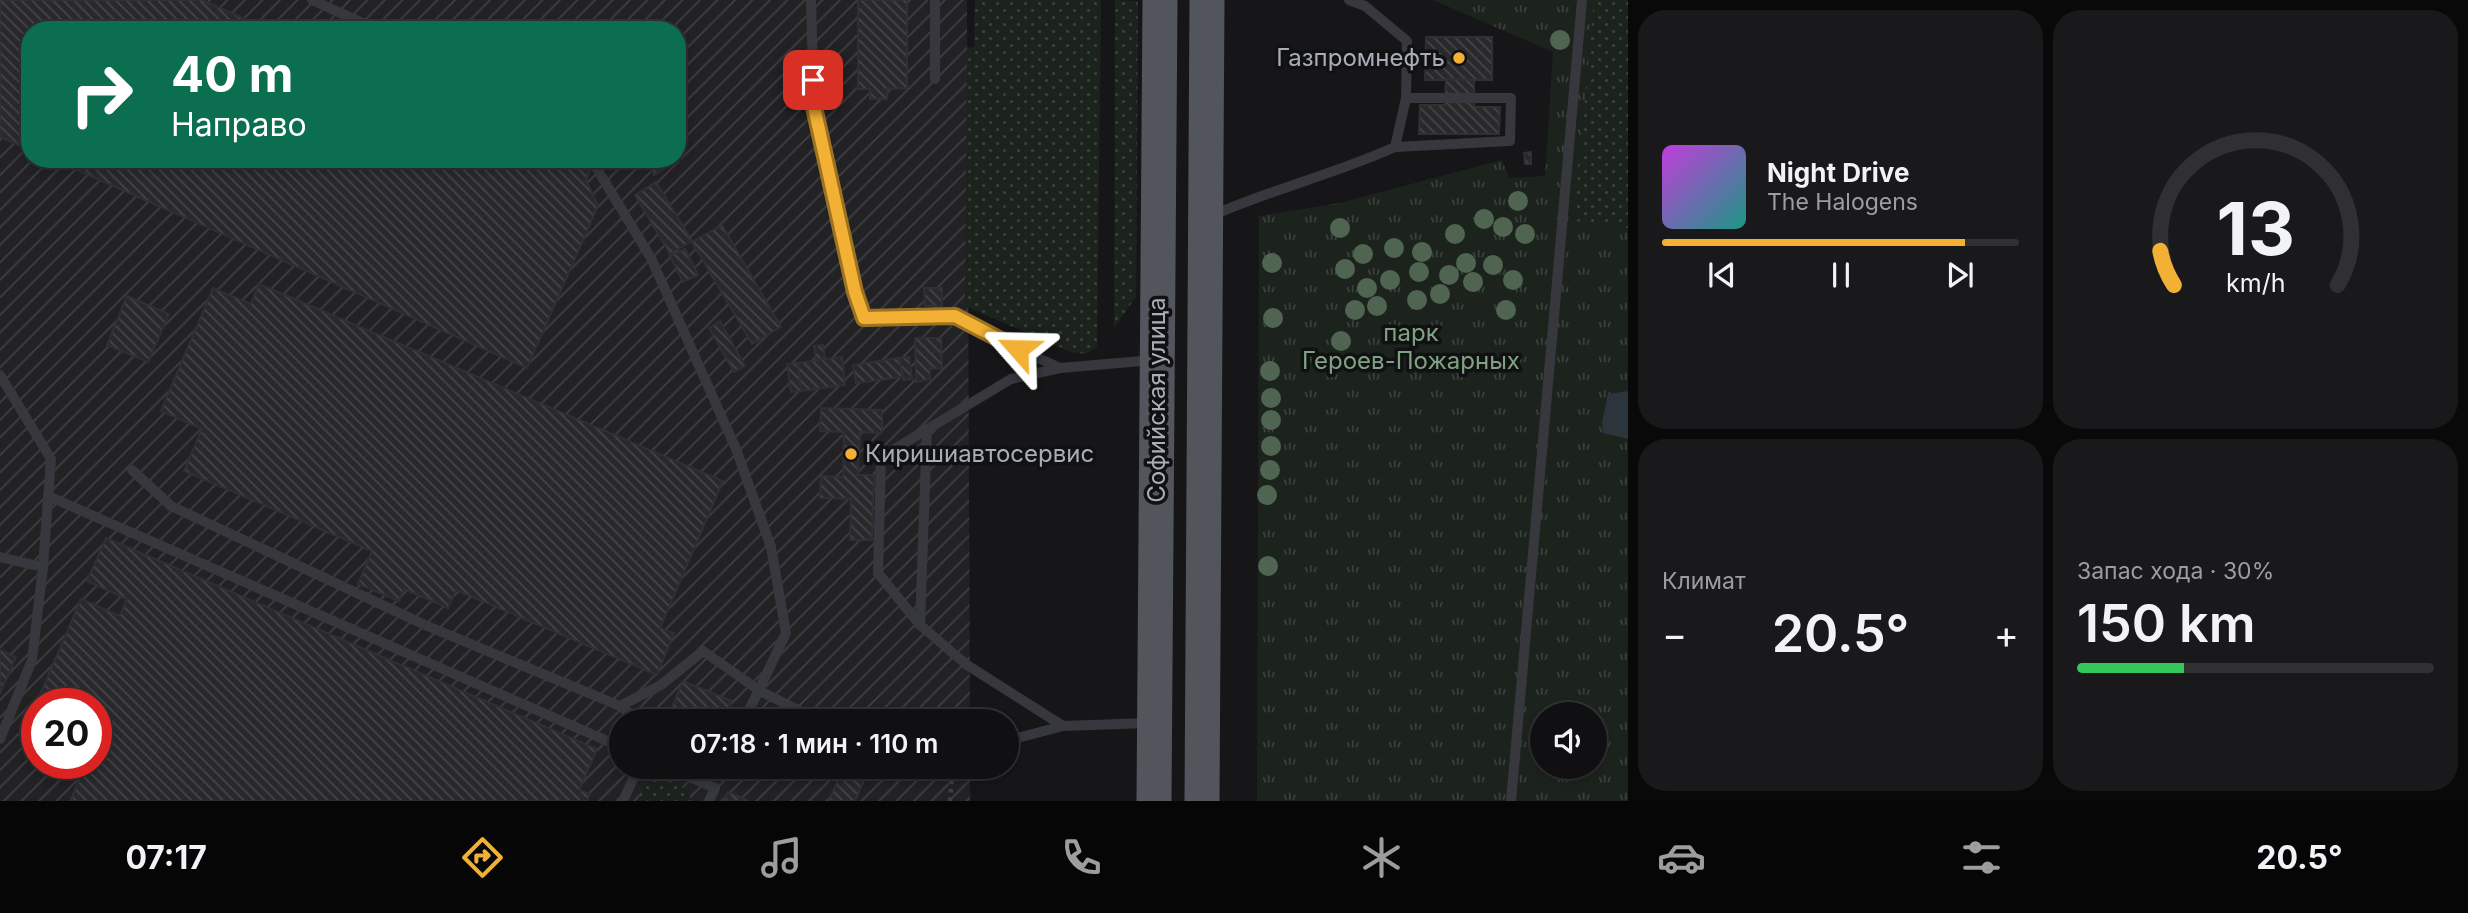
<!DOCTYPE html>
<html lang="ru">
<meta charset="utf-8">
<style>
:root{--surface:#101012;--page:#19191b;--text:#f1f3f6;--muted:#9c9d9f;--line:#303032;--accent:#f2b134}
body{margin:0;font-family:Inter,sans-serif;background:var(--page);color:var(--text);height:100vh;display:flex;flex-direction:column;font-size:26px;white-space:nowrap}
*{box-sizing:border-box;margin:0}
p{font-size:23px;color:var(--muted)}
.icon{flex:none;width:38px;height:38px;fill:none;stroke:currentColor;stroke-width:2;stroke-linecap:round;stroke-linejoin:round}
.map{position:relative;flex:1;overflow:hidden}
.details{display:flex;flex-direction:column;gap:10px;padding:10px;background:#09090a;width:840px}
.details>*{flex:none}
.banner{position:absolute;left:21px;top:21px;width:665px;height:147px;border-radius:28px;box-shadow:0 4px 10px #0003,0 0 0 2px var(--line);background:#0b6e4f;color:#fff;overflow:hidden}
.buttons{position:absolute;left:1530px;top:702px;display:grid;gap:14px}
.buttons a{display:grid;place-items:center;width:77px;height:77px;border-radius:50%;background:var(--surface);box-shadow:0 4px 10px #0003,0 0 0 2px var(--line);font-size:35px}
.speed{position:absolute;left:21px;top:688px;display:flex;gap:14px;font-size:35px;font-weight:700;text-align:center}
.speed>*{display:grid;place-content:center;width:91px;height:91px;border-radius:50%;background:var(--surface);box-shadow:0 4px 10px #0003,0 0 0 2px var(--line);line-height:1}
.speed .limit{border:10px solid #d22;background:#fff;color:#111}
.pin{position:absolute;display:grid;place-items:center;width:60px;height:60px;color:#fff;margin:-30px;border-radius:14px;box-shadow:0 4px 10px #0006}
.me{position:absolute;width:77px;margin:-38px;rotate:295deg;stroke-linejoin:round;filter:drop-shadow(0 0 5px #0008)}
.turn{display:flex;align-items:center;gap:24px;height:147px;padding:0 35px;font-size:32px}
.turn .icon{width:91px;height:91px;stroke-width:2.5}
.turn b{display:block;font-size:49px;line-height:60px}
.big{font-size:52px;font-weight:600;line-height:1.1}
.details .tile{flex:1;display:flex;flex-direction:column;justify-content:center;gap:10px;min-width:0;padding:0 24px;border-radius:28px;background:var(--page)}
.details .dial{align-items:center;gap:0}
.dial svg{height:182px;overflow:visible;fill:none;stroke:var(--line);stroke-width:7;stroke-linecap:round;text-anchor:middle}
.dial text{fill:var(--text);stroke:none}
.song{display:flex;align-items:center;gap:21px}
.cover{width:84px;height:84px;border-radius:10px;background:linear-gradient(135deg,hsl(290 70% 55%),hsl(170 70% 35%))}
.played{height:7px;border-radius:4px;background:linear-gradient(90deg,var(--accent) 85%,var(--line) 85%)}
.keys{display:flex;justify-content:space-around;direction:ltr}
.heat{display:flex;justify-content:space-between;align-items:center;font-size:38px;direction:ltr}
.charge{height:10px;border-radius:5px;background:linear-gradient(90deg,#34c759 30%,var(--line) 0)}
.details .tiles{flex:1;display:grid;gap:10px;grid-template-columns:repeat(2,1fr)}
.trip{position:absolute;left:609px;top:709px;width:410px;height:70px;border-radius:35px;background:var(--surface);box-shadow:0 4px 10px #0003,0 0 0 2px var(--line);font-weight:600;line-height:70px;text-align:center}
.tab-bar{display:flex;height:112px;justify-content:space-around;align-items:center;background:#060607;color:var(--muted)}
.tab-bar .icon{width:49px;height:49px}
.tab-bar .active{color:var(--accent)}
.tab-bar b{font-size:32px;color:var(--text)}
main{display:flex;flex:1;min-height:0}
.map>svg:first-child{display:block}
.industrial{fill:url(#industrial-furrows);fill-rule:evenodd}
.grass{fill:url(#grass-dots)}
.park{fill:url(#park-tufts);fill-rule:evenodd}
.water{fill:#2c353c}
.building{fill:url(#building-back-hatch);stroke:#303034;stroke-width:2}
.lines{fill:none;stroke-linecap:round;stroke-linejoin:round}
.path{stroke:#3d3f44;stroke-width:4.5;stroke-dasharray:3.5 5;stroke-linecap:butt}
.service{stroke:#37383d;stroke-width:10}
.primary{stroke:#53555c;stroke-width:35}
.tree{fill:#506452}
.route-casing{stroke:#9d7322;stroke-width:18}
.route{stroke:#f2b134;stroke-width:12}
.poi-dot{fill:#f2b134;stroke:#111113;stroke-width:2.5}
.labels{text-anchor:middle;stroke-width:7;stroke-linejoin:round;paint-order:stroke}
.poi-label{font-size:24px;fill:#a8adb8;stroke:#111113;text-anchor:end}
.park-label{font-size:24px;fill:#7fa381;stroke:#111113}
.street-label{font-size:24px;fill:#a8adb8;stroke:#111113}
</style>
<main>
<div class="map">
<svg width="1628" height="801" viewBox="0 0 1628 801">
<defs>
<pattern id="industrial-furrows" width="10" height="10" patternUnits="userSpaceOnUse" patternTransform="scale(1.75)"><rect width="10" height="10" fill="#222225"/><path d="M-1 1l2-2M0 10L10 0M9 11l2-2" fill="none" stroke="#3f3f43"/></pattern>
<pattern id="grass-dots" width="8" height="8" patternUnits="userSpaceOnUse" patternTransform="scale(1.75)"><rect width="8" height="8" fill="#1c231d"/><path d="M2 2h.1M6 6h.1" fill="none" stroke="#3a403c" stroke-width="1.8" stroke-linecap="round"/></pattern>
<pattern id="park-tufts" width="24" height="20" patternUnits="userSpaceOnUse" patternTransform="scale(1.75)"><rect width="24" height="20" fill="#1c231d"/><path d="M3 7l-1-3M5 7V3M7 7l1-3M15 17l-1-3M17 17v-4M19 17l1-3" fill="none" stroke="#3a403c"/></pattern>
<pattern id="building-back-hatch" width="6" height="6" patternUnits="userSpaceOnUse" patternTransform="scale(1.75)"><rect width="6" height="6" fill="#29292c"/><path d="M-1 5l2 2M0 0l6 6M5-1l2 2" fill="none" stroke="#454548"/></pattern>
</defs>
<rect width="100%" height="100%" fill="#161618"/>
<!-- industrial -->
<path class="industrial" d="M0 0H967L970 721H621V766L970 767V801H0ZM30 30H677V159H30ZM37 704H96V763H37Z"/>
<!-- grass -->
<g class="grass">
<polygon points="975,0 1101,0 1097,347 1086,354 1071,352 965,306 967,48 974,47"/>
<polygon points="1115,0 1138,1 1136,297 1114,328"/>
<polygon points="1593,0 1628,0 1628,593 1594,714 1542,714 1542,766 1522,801"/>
<polygon points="658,777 686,789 692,801 637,801 647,782"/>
</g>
<!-- park -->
<path class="park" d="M1433 0H1594L1574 221 1628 228V801H1257L1259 216 1340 203 1502 160 1509 178 1545 176 1553 52ZM1542 714H1594V766H1542Z"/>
<!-- water -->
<polygon class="water" points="1628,391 1628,439 1603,433 1602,422 1608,394"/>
<!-- building -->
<g class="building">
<polygon points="0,0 202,0 270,30 30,30 30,150 0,137"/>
<polygon points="858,0 907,0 907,88 887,89 887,99 870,99 870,89 858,89"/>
<polygon points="1426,37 1492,37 1492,80 1425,80"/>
<polygon points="1446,79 1474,80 1474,107 1500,107 1499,134 1419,134 1420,105 1445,105"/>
<polygon points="677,148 683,158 654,175 645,159 677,159"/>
<polygon points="1531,152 1531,164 1525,164 1524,153"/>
<polygon points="52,159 565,159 590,170 586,180 598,206 527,368"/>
<polygon points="656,182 692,241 670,254 635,195"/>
<polygon points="722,225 781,327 752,344 692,242"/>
<polygon points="685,249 698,275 683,282 670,256"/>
<polygon points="259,284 723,481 660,628 674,633 657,675 456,590 448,608 404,589 399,601 358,584 372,551 184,471 202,429 161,411 213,288 251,304"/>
<polygon points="924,288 942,288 942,306 925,306"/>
<polygon points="127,296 169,314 148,362 107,345"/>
<polygon points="720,321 745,366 734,372 709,328"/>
<polygon points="915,338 941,338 942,368 930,369 930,379 916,382"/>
<polygon points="823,345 825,358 816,360 814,346"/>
<polygon points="842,357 845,385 801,391 798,363"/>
<polygon points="909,357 912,379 903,380 900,358"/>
<polygon points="899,358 902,377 856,383 853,365"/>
<polygon points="797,363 801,391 791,392 787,364"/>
<polygon points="821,408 882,410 882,433 860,432 858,475 874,475 872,540 850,540 851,499 820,498 821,476 843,477 844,432 820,431"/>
<polygon points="106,538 597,749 579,790 590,794 587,801 70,801 82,774 58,765 96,763 96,704 37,704 37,729 27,725 81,599 120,616 127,599 87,581"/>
<polygon points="0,650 16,657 0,694"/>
<polygon points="683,681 732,701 723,721 667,719"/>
<polygon points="844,766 870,766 855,801 829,801"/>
<polygon points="728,792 749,801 724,801"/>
</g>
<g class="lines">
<!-- path -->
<polyline class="path" points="950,801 953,766"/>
<!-- service -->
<g class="service">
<polyline points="312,0 378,30"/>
<polyline points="811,0 814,107 855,292 864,318 955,316 976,330 1060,368"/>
<polyline points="935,0 935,79"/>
<polyline points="1395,147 1510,141 1511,98 1406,98"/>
<polyline points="591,159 651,258 736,449 771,547 786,633 744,721"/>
<path d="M1211 216C1272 189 1335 174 1395 147L1406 98 1407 41 1365 6 1349 0"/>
<polyline points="0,375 51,459 43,567 32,660 0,739"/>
<polyline points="132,470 171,506 425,625 620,706 640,721"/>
<polyline points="48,496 621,747"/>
<polyline points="0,557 43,567"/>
<polyline points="920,625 927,429"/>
<polyline points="620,706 661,685 703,651 760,691 820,721"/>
<polyline points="1063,726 967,665 920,625 878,573 881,457 1011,379 1060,368 1154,360"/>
<polyline points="1006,741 1063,726 1148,723"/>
<polyline points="665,766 715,788 709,801"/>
<polyline points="623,801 639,766"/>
<polyline points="1511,801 1582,0"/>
</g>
<!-- primary -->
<g class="primary">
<polyline points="1154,801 1160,0"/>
<polyline points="1202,801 1207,0"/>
</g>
</g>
<!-- trees -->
<g class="tree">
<circle cx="1560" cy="40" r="10"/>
<circle cx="1518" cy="201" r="10"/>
<circle cx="1484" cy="219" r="10"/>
<circle cx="1503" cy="227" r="10"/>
<circle cx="1340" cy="228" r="10"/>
<circle cx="1455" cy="234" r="10"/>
<circle cx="1525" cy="234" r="10"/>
<circle cx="1394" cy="248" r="10"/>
<circle cx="1422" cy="252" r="10"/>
<circle cx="1363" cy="254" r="10"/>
<circle cx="1272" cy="263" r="10"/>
<circle cx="1466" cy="263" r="10"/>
<circle cx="1493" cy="265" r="10"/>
<circle cx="1345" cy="269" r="10"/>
<circle cx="1419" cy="272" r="10"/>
<circle cx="1449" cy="275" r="10"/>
<circle cx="1390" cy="280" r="10"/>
<circle cx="1513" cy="280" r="10"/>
<circle cx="1473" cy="282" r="10"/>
<circle cx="1367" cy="288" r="10"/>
<circle cx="1440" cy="294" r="10"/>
<circle cx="1417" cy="300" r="10"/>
<circle cx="1377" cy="306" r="10"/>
<circle cx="1355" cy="310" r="10"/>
<circle cx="1506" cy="310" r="10"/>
<circle cx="1273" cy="318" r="10"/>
<circle cx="1341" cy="341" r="10"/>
<circle cx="1270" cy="371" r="10"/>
<circle cx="1271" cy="398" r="10"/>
<circle cx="1271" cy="420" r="10"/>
<circle cx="1271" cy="446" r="10"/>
<circle cx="1270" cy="470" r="10"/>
<circle cx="1267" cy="495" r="10"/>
<circle cx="1268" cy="566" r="10"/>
</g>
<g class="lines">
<defs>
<polyline id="route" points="813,80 814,107 855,292 864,318 955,316 1018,349"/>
</defs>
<!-- route casing -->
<use href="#route" class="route-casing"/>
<!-- route -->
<use href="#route" class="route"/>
</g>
<!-- markers -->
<g class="poi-dot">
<circle cx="1459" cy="58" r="7"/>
<circle cx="851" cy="454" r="7"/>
</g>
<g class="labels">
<!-- poi labels -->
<g class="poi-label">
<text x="1445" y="66">Газпромнефть</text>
<text x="865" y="462" text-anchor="start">Киришиавтосервис</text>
</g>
<!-- park labels -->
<g class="park-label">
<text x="1411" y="341">парк<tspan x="1411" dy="28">Героев-Пожарных</tspan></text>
</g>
<!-- street labels -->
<g class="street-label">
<text transform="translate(1157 400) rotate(-90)" y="8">Софийская улица</text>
</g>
</g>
</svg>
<div class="buttons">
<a><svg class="icon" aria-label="sound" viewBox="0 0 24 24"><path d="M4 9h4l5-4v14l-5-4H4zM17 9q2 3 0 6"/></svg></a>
</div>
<div class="speed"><div class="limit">20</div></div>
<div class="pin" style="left:813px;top:80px;background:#d93025"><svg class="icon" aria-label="arrive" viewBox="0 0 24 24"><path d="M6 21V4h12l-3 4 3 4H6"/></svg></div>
<svg class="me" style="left:1018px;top:349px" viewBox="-20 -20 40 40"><path d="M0-17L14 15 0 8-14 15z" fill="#f2b134" stroke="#fff" stroke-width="4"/></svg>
<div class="trip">07:18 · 1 мин · 110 m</div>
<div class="banner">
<div class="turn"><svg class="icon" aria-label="right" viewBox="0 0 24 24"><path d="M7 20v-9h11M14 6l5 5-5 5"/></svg><div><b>40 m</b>Направо</div></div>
</div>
</div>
<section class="details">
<div class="tiles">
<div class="tile">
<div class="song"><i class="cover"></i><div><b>Night Drive</b><p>The Halogens</p></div></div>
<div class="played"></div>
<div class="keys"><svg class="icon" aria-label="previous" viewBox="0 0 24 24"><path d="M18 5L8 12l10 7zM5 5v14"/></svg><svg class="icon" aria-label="pause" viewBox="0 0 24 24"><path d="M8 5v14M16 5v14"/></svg><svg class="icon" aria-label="next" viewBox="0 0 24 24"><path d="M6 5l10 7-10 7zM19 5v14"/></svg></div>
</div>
<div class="tile dial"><svg viewBox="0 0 100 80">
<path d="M14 69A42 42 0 1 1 86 69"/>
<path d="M14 69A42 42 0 0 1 8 54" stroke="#f2b134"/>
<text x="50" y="56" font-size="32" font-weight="700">13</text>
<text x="50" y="72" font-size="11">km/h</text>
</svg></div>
<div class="tile"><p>Климат</p>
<div class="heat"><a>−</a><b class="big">20.5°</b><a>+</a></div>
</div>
<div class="tile"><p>Запас хода · 30%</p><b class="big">150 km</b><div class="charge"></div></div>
</div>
</section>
</main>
<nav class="tab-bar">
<b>07:17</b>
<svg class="icon active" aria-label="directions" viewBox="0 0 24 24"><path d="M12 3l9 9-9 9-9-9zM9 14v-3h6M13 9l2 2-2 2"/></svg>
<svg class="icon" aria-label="music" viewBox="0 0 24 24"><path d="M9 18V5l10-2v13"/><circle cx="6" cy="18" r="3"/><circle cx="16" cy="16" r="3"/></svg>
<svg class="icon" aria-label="phone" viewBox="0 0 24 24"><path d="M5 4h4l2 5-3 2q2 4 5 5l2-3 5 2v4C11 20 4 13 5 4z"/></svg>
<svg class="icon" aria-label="climate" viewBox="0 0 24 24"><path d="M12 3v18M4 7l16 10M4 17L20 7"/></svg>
<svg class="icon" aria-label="car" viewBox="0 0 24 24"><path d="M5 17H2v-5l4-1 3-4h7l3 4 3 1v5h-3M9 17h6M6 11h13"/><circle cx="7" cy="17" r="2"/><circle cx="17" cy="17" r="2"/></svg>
<svg class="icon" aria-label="filters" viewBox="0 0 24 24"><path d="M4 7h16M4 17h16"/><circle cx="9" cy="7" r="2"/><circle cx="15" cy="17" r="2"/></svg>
<b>20.5°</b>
</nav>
